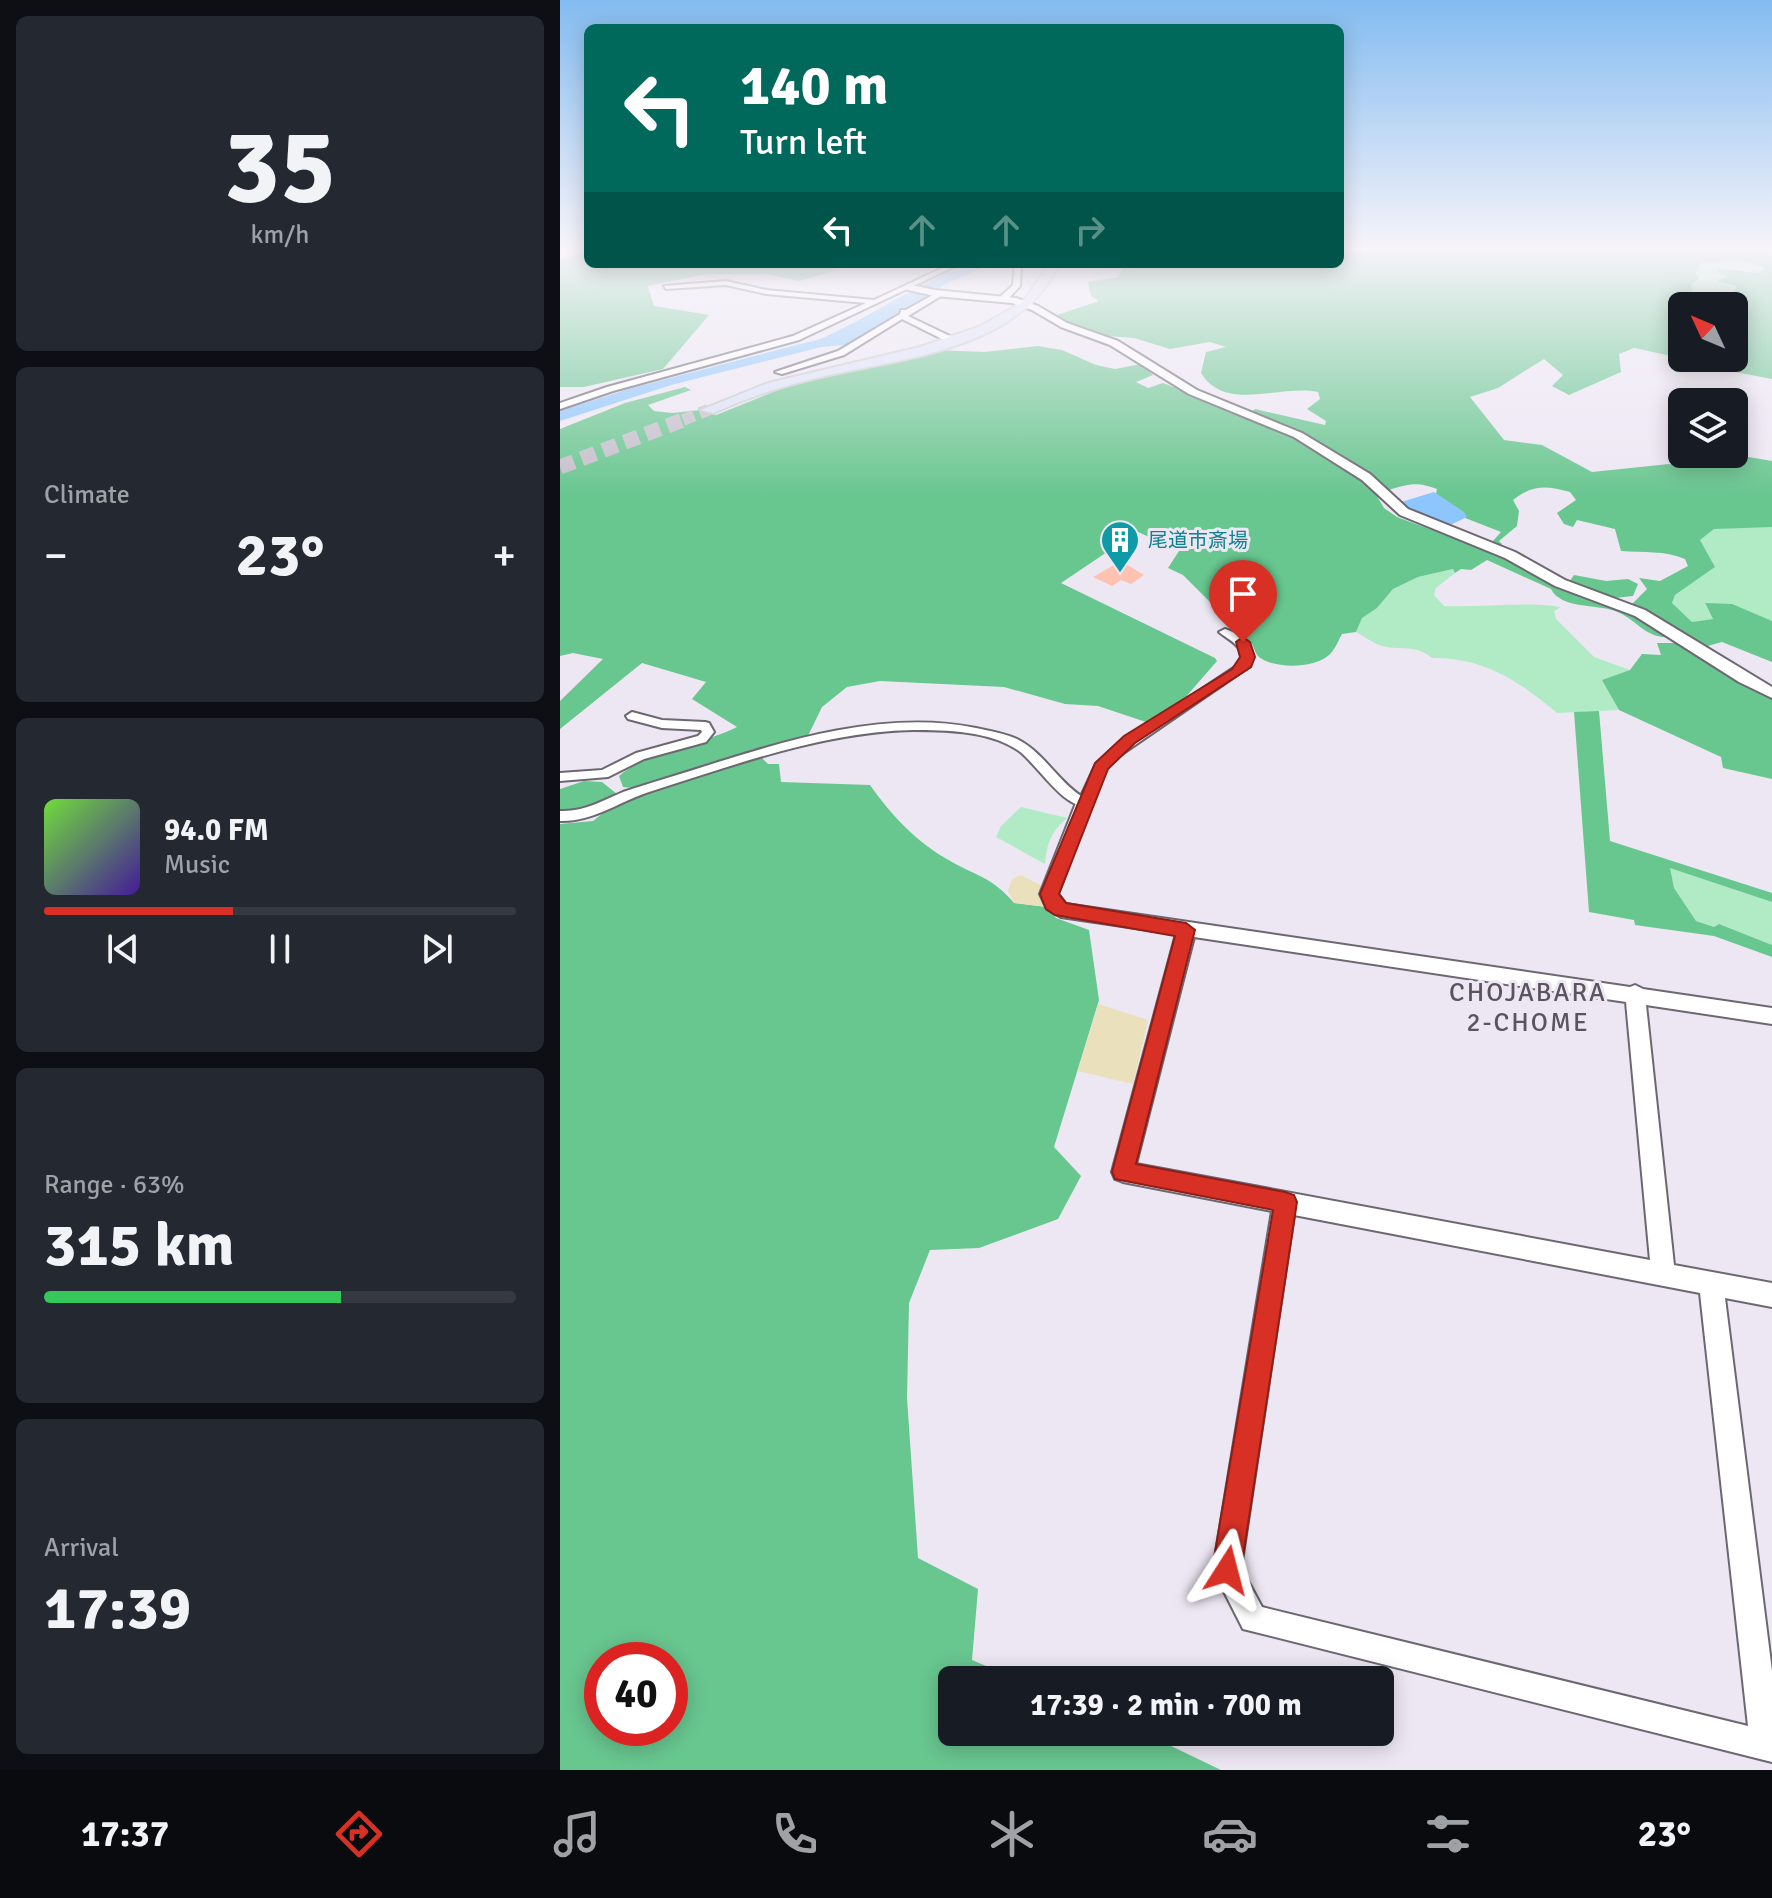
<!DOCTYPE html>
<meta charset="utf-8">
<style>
:root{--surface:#171b24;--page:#242831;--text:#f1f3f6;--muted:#9ea1a6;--line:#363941;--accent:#d93025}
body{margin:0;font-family:Signika,"Noto Sans JP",sans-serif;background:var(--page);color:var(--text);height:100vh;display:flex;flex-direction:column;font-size:30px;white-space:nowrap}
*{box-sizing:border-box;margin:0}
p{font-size:26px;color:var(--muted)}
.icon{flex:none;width:44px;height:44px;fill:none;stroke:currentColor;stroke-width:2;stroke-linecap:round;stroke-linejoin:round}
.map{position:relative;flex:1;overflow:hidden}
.panel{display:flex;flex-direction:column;gap:16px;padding:16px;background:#0d0f14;width:560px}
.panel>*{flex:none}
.banner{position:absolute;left:24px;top:24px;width:760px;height:244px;border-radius:12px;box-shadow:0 4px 20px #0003;background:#00695c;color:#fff;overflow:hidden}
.needle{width:52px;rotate:314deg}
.controls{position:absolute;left:1108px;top:292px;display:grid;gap:16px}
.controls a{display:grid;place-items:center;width:80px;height:80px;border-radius:12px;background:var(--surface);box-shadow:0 4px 20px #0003;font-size:40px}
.speed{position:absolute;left:24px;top:1642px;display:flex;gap:16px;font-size:40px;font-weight:700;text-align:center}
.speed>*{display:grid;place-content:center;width:104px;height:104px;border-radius:50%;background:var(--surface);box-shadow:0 4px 20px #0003;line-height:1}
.speed .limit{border:12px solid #d22;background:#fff;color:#111}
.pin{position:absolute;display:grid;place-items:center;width:68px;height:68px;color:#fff;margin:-82px -34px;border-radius:50% 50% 50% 0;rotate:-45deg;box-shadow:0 0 8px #0007}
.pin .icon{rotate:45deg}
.me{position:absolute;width:88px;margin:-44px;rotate:9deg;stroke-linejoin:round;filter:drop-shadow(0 0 6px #0008)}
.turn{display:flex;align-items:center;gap:28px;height:168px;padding:0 24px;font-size:36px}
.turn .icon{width:104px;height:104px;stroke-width:2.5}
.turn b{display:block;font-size:56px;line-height:68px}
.lanes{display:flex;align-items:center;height:76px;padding:0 24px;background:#0003;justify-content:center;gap:40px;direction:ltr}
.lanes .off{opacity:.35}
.big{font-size:60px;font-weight:700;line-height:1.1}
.panel .tile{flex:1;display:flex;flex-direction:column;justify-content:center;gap:12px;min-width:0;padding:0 28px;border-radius:12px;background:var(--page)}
.panel .dial{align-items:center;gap:0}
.dial b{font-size:104px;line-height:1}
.song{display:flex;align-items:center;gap:24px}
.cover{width:96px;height:96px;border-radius:12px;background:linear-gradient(135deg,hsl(100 70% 55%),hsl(260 70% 35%))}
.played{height:8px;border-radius:4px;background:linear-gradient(90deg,var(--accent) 40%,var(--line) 40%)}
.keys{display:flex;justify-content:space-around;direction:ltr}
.heat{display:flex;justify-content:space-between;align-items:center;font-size:44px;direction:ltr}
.charge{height:12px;border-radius:6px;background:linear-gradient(90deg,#34c759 63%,var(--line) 0)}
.trip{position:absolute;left:378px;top:1666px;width:456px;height:80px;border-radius:12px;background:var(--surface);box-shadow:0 4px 20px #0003;font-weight:700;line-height:80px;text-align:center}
.menu{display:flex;height:128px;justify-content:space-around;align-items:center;background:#090b0e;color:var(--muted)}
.menu .icon{width:56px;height:56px}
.menu .on{color:var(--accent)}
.menu b{font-size:36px;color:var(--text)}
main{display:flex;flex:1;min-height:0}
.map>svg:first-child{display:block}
.green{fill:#b0ebc5}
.forest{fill:#68c68f;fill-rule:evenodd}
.sand{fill:#eae0bb}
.water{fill:#8dc6fc}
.building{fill:#fdc2b0}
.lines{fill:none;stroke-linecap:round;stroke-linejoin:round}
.primary-tunnel-far1{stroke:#c4bfc9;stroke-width:12;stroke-dasharray:12 6;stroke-linecap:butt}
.primary-tunnel{stroke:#c4bfc9;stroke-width:15;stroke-dasharray:15 8;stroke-linecap:butt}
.minor-casing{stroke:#6c6771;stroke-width:4}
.tertiary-casing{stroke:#6c6771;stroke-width:4}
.primary-casing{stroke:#c9c9ca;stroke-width:4}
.minor{fill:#fff;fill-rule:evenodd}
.tertiary{fill:#fff;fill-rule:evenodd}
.primary{fill:#dbe2f8;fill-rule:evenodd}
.route{fill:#d93025;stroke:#8d1f18;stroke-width:2}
.labels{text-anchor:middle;stroke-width:6;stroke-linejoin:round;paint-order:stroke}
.far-culture-label{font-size:20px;fill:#0d838f;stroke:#ede7f3;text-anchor:start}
.neighbourhood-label{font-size:26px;letter-spacing:2px;fill:#59545e;stroke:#ede7f3}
</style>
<main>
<section class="panel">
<div class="tile dial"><b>35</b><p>km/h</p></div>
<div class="tile"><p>Climate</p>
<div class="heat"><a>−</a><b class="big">23°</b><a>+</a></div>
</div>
<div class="tile">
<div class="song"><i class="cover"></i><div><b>94.0 FM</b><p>Music</p></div></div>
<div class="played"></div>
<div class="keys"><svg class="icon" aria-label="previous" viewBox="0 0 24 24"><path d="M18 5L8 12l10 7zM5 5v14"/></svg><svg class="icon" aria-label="pause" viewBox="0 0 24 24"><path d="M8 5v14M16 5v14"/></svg><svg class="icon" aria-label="next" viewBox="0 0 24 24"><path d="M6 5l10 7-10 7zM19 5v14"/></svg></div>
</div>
<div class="tile"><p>Range · 63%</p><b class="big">315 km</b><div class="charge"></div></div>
<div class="tile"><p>Arrival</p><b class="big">17:39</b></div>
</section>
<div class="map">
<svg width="1212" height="1770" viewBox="0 0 1212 1770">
<rect width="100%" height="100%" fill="#ede7f3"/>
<!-- green -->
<g class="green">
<polygon points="1178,261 1197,264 1204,269 1199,273 1177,268 1159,280 1177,286 1166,306 1136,306 1138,303 1126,297 1131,291 1131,284 1140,263"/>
<polygon points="1190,526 1212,527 1212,621 1145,604 1153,619 1132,622 1112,603 1115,595 1155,567 1140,540 1154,529"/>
<path d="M894 569 895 573 876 588 874 595 884 606C923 608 962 601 1001 607L994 611 996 619 1034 657 1070 670 1043 680 1059 710 997 713C960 681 922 657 872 658 857 645 844 650 827 647 817 646 805 637 796 632L801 618 817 608 833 589 858 577Z"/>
<path d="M461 807 507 818C491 832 487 843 485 864L436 837 441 826Z"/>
<polygon points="1109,867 1212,902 1212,945 1159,924 1154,927 1136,921 1114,888"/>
</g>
<!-- forest -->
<g class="forest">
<path d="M780 250H1212V379L1149 367 1130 360 1074 348 1059 354 1061 372 1009 395 992 386 1003 375 984 359 938 388 910 397 944 440 982 445 1032 472 1109 464 1134 468 1141 462 1178 461 1183 456 1212 461V527L1154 529 1140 540 1155 567 1115 595 1112 603 1132 622 1153 619 1145 603 1172 604 1212 621V662L1162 642 1144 647 1072 604 1087 589 1079 578 1100 581 1128 566 1125 559C1104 550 1084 553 1061 551L1055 529 1017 520 1013 527 1004 524 997 513 1016 500 1010 492C987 486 973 484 953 500L959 511 957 526 939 541 942 544 940 547 932 542 941 532 895 514 887 501 876 494 877 489C858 481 847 484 829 490 786 457 741 431 691 412L695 409 765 425 766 421 747 409 760 399 758 392C719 384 666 413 641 373L646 352 666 347 650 342 610 349 574 338 548 336 511 324 497 315 539 301 531 296 528 282 558 277 565 264H780ZM1178 261 1197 264 1204 269 1199 273 1158 268 1159 273 1167 276 1157 281 1177 286 1166 306H1174V358H1122V306H1136L1138 302 1127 296 1132 291 1131 284 1140 278 1135 273 1141 263Z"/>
<polygon points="28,251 28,264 277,264 271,272 239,281 206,274 147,274 88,286 94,306 149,315 103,369 24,387 0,387 0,260"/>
<path d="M478 346 502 350 536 365 555 369 581 364 593 375 576 382 588 388 603 383 721 429 802 480 815 493 824 508 837 517 942 556 997 588 1059 605 1110 637C1085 639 1077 619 1055 611 1036 604 1001 609 991 589L927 560 911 570 901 569 895 573 893 569 858 577 833 589 817 608 802 618 796 632 782 634C778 641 775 650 769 655 755 668 718 669 702 659 696 656 695 650 692 644L623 575 608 568 619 551 574 530 559 544 501 583 655 658 657 661 624 699 586 722 538 706 505 704 444 687 320 681 287 687 262 707 246 740 82 789 63 787 59 776C88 751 141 745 177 727L132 699 146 682 82 663 0 729V701L43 659 13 653 0 656V429L65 403 125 387 131 390 88 405 94 411 112 413 141 410 156 415 223 388 375 350 425 352Z"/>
<polygon points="1014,575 1046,581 1068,579 1078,584 1073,596 1055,598 1009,582"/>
<polygon points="1097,643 1119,643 1212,697 1212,779 1163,768 1161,757 1059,710 1042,680 1070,670 1082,654 1101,655"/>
<polygon points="1039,711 1050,841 1212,893 1212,902 1110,868 1114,888 1136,921 1154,927 1159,924 1212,945 1212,957 1154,936 1075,925 1074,920 1029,912 1014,712"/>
<path d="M202 758 208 764H219L221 782 310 785C332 816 357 843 392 862 419 877 433 878 454 903L487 907 496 918 529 930 539 1000 494 1147 521 1176 498 1219 419 1248 370 1250 349 1303 347 1398 358 1558 418 1589 412 1660 459 1680H392V1732H582L661 1770H0V824L33 821 61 799ZM42 1660H110V1728H42Z"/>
<polygon points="24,781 42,782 57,794 16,814 0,811 0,789"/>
</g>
<!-- sand -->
<g class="sand">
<polygon points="461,875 482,886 487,907 454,903 448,891 452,879"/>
<polygon points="538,1004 588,1020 573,1084 518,1071"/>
</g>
<!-- water -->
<g class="water">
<path d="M408 264H430L384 285 295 344 261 347 111 385 0 421V411L72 388 260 339C311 317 356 284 408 264Z"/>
<polygon points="874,492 904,512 907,517 888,526 858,516 838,503"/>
</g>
<!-- building -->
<polygon class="building" points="561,561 584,575 571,584 561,580 552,586 533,577"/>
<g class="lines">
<!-- primary-tunnel-far1 -->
<polyline class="primary-tunnel-far1" points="123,420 148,410"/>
<!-- primary-tunnel -->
<polyline class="primary-tunnel" points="0,467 128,418"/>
<defs>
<g id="minor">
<polygon points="391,264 400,264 239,340 53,391 0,409 0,403 47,387 233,336 306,303 206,294 166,285 106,289 104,286 166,281 206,290 314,300"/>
<polygon points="455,264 461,264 460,286 446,301 440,301 440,297 453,285"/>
<polygon points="378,292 381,296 348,316 394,338 394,342 388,342 342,319 284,355 222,374 215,372 278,351 340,314 341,310 346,310"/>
<path d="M665 629C683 635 697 646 690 666L559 756 545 769 529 806C504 810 478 765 459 751 431 731 387 730 353 730 262 732 171 766 86 793 57 803 32 822 0 821V811C24 812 42 801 63 792 77 787 91 783 104 779 202 749 312 707 416 728 430 731 444 733 457 739 483 752 497 780 521 796L536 764 551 750 681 663C683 644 671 642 659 632Z"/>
<polygon points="72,712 102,720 145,722 149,723 154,732 146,742 84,759 48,777 0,781 0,773 42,770 76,753 138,736 142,732 141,730 102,728 68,719 66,716"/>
</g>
<g id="tertiary">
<polygon points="347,284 375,290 456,298 478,306 507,323 558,341 637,390 742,433 810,474 848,509 955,552 1005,580 1085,610 1212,687 1212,698 1179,682 1075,616 995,586 945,558 840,515 802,480 734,437 629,394 550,345 501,327 472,310 452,303 375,296 344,289"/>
<path d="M524 797 532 803 498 894 506 904 1070 987 1075 985 1083 989 1212 1008V1024L1086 1005 1114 1265 1212 1283V1307L1165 1298 1212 1671V1762L683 1629 653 1570 712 1211 563 1182 555 1179 552 1172 616 934 501 917 487 909 480 894 516 803ZM634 937 1066 1002 1090 1260 576 1164ZM734 1215 1140 1293 1188 1726 702 1607 681 1568Z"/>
</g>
<path id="primary" d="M489 264H499C458 353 336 358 252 379 218 387 185 399 153 413L141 410 208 383 360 347 419 327 463 302Z"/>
</defs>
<!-- minor casing -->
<use href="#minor" class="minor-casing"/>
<!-- tertiary casing -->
<use href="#tertiary" class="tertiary-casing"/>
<!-- primary casing -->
<use href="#primary" class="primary-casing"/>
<!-- minor -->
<use href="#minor" class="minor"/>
<!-- tertiary -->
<use href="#tertiary" class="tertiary"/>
<!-- primary -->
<use href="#primary" class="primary"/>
</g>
<!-- sky -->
<linearGradient id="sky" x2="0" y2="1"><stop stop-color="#83bbf0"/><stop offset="0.5" stop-color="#f7f4fa"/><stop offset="1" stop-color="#f7f4fa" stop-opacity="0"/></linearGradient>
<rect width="1212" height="497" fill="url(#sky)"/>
<!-- route -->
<polygon class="route" points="683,637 690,642 695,657 691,667 575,743 548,769 499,894 506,903 626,923 635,930 576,1164 725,1192 734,1195 737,1202 681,1570 677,1580 667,1585 657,1580 652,1570 713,1210 555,1179 552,1172 615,936 495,915 486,909 480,894 535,763 564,736 672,669 680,657 676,642"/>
<!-- icons -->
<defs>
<symbol id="building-pin" viewBox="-11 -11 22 30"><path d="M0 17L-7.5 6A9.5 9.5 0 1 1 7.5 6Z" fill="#0f9aa8" stroke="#ede7f3"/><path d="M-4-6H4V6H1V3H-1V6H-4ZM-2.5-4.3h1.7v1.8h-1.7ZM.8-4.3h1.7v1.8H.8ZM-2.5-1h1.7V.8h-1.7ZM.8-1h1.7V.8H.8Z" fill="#fff"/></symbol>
</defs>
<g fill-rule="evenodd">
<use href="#building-pin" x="538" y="518" width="44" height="60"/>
</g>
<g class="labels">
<!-- far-culture labels -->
<g class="far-culture-label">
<text x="588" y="547">尾道市斎場</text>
</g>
<!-- neighbourhood labels -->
<g class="neighbourhood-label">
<text x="968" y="1001">CHOJABARA<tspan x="968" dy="30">2-CHOME</tspan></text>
</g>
</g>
</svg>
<div class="controls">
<a><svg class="needle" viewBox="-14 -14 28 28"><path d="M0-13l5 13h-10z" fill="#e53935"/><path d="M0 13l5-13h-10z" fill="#9ea1a6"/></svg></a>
<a><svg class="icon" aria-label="layers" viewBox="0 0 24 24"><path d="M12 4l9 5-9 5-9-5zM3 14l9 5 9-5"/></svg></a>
</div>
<div class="speed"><div class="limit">40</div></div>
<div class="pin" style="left:683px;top:642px;background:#d93025"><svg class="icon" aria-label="arrive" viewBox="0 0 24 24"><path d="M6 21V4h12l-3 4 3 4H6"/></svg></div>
<svg class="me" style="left:667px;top:1570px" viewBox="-20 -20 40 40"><path d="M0-17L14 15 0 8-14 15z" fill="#d93025" stroke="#fff" stroke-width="4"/></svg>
<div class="trip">17:39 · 2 min · 700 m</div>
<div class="banner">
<div class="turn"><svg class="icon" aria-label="left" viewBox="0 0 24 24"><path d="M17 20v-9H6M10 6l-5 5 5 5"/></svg><div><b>140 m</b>Turn left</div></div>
<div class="lanes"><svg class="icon" aria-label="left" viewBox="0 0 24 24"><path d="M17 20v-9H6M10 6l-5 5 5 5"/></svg><svg class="icon off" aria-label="ahead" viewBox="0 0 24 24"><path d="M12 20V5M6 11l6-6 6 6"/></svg><svg class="icon off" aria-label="ahead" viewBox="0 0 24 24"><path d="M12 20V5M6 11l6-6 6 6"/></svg><svg class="icon off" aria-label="right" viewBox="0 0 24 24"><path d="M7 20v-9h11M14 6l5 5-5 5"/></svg></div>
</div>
</div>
</main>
<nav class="menu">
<b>17:37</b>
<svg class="icon on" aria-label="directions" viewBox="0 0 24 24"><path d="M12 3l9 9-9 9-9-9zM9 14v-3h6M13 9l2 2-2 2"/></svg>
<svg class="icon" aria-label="music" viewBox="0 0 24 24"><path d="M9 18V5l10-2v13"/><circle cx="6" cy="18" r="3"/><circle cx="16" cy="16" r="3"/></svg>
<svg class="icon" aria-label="phone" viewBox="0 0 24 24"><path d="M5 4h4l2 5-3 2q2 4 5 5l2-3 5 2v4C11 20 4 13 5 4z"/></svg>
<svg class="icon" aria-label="climate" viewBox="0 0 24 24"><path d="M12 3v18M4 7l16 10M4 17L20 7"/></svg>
<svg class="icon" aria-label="car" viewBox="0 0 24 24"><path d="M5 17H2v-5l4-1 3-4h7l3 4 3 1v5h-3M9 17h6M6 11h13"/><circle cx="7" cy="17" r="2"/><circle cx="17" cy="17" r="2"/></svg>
<svg class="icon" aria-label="filters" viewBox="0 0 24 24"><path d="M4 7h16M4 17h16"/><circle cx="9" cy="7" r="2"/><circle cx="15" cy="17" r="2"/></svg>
<b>23°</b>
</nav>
